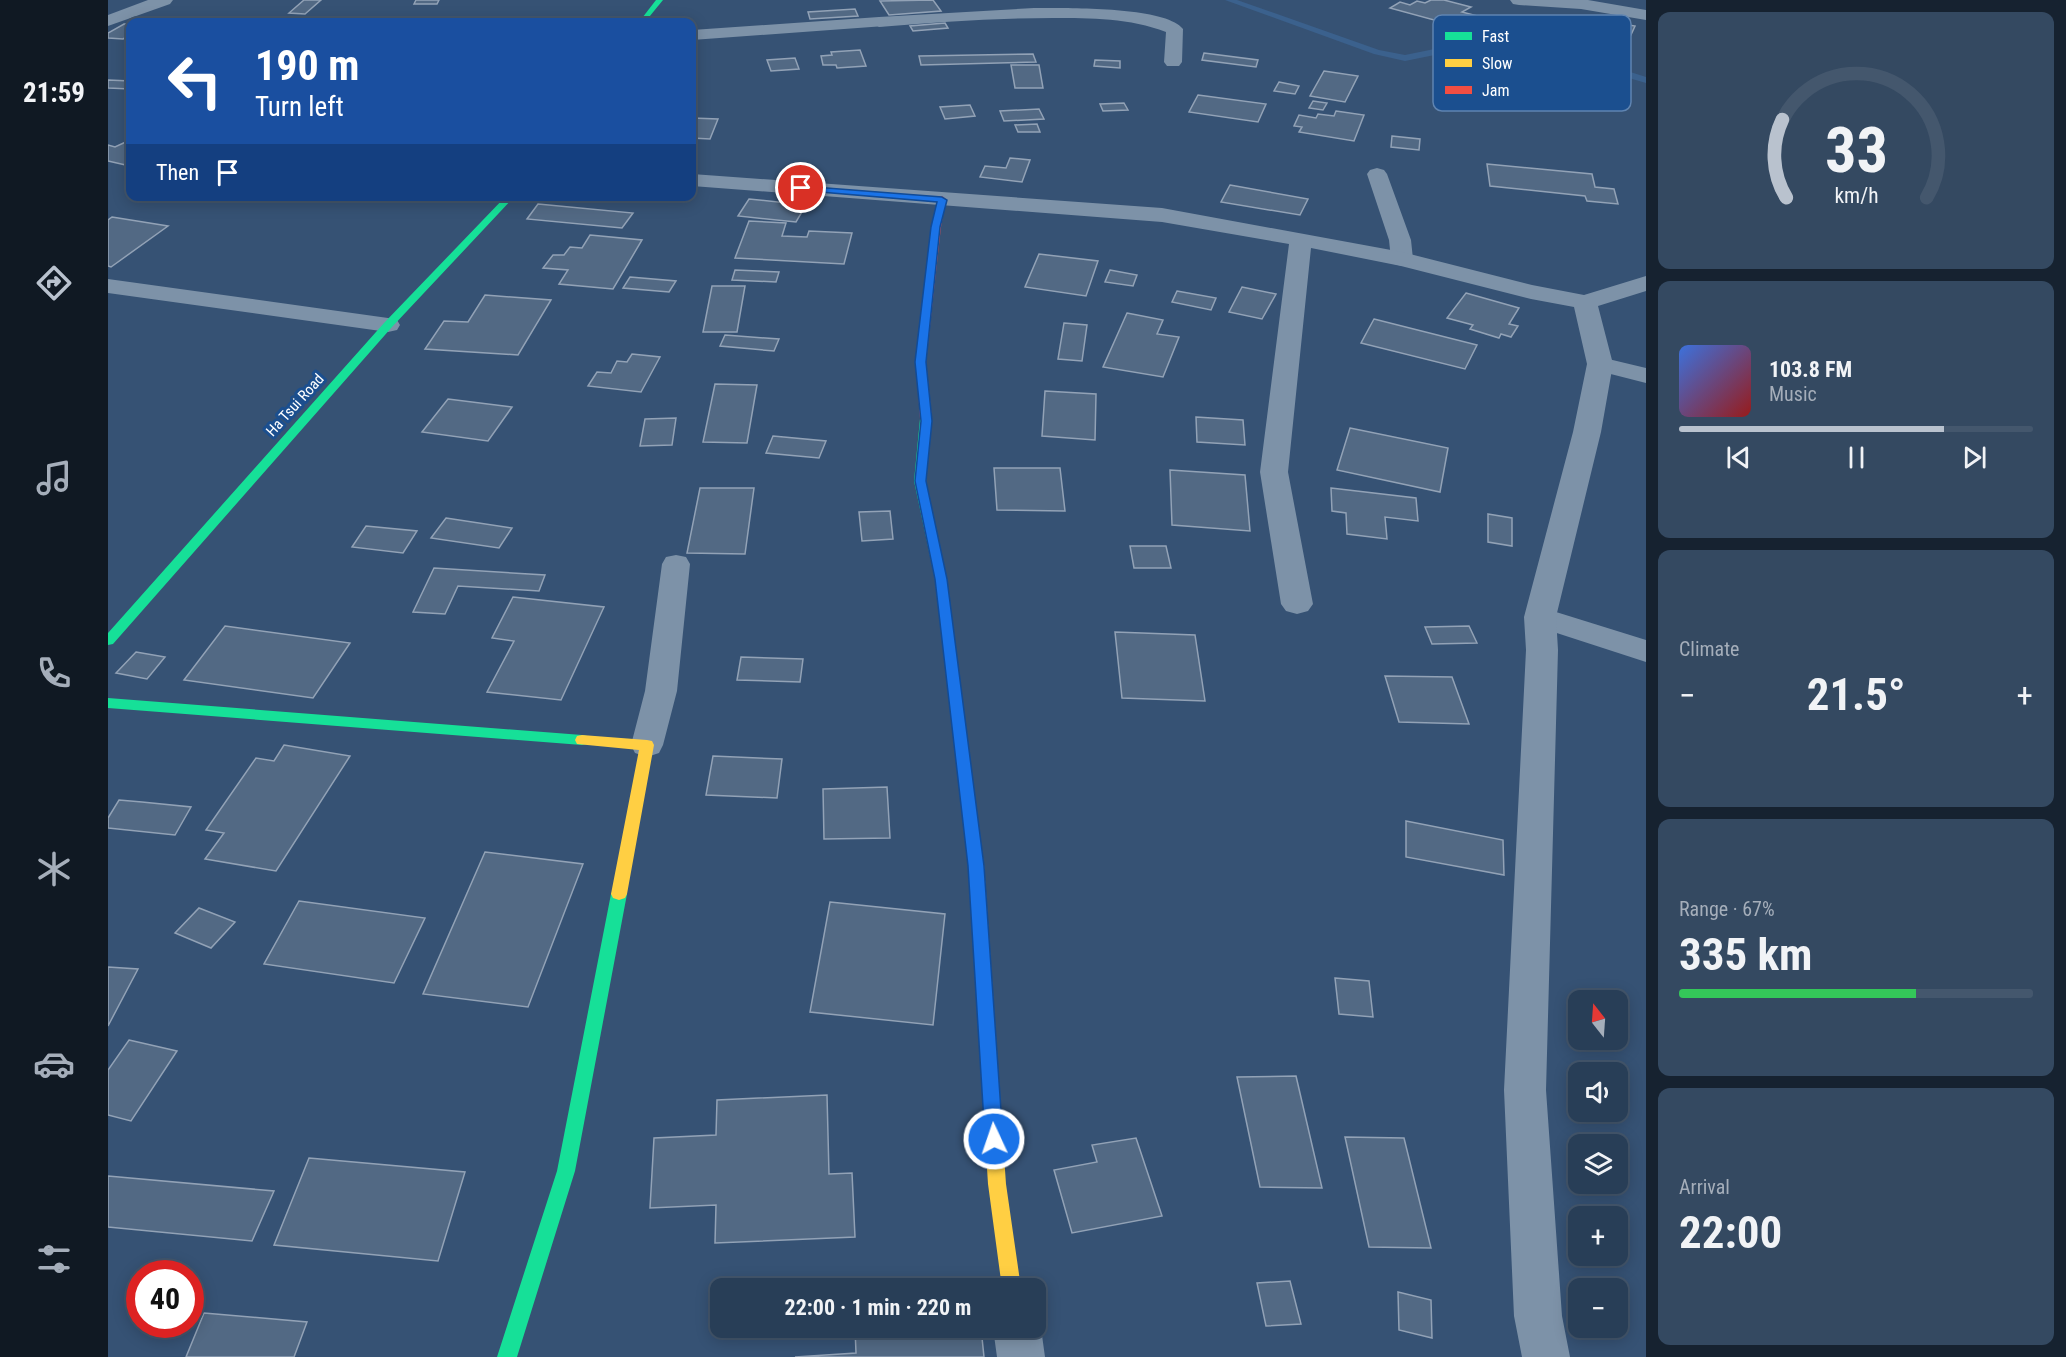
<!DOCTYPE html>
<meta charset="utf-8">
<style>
:root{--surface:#283e57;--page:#344961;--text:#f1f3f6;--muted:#a5aeba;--line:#44576d;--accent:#b9c2ce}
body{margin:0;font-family:"Roboto Condensed",sans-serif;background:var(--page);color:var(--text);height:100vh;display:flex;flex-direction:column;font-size:22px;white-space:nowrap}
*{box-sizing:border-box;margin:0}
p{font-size:20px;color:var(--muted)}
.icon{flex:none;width:33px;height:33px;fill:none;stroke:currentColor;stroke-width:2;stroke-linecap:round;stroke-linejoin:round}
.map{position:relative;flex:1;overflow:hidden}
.side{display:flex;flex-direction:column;gap:12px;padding:12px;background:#162230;width:420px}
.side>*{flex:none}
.guide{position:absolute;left:18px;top:18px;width:570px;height:183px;border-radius:12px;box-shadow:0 3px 15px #0003,0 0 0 2px var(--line);background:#1a4fa0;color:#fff;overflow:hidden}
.needle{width:39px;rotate:343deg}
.tools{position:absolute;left:1460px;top:990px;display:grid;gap:12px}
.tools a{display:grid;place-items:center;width:60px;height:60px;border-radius:12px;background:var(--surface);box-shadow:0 3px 15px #0003,0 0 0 2px var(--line);font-size:30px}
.speed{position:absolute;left:18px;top:1260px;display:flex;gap:12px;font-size:30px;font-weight:700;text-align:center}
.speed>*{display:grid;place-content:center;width:78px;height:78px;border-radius:50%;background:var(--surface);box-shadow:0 3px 15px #0003,0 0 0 2px var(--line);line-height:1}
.speed .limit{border:9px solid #d22;background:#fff;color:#111}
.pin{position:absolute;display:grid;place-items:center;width:51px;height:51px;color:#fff;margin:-26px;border:3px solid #fff;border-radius:50%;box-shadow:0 2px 6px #0007}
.me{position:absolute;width:66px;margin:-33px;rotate:357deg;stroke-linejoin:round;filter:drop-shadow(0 0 4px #0008)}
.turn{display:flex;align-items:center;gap:21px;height:126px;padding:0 30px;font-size:27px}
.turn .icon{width:78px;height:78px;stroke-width:2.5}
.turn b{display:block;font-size:42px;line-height:51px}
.then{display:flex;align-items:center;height:57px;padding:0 30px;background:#0003;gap:12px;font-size:22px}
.big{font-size:45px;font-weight:700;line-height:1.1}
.side .tile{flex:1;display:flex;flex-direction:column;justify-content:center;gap:9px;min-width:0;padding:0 21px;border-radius:12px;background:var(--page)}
.side .dial{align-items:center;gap:0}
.dial svg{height:156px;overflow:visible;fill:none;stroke:var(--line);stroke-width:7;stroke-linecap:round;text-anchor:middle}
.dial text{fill:var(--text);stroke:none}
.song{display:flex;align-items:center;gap:18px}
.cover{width:72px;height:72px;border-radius:9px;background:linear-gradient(135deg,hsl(220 70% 55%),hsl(0 70% 35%))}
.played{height:6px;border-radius:3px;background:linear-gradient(90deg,var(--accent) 75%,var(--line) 75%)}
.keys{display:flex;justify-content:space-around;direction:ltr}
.heat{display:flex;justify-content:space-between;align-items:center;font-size:33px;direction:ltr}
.charge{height:9px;border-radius:4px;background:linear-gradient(90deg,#34c759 67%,var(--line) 0)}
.trip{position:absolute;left:602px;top:1278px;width:336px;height:60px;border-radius:12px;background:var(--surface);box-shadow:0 3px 15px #0003,0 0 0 2px var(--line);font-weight:700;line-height:60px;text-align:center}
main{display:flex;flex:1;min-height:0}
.menu{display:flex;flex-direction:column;width:108px;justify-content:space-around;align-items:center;background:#101923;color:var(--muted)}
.menu .icon{width:42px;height:42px}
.menu .current{color:var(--accent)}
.menu b{font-size:27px;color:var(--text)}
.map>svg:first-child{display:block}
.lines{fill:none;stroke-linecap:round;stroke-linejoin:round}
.stream{fill:#3b618d;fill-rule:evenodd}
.building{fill:#526984;stroke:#92a2b6;stroke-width:1.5}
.lane{fill:#7d92a8;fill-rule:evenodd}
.street{fill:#7d92a8;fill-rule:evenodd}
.fast{fill:#16e098;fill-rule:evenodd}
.slow{fill:#ffcf43;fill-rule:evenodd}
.jam{fill:#f24e42;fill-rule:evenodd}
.route{fill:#1a73e8;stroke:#114b97;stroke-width:1.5}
.labels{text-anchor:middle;stroke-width:6;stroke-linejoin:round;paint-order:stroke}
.street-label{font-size:15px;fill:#fff;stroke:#1b4f8f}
.key{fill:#1b4f8f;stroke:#5f84b1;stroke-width:1.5}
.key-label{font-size:16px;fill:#fff}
</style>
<main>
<nav class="menu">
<b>21:59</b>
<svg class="icon current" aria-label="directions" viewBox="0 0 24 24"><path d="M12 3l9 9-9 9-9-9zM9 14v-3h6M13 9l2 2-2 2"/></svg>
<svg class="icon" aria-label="music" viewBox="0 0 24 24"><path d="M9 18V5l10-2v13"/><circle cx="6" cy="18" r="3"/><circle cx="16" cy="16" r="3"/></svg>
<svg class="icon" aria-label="phone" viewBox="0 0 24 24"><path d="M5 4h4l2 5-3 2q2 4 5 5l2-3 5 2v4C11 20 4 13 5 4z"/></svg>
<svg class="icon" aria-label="climate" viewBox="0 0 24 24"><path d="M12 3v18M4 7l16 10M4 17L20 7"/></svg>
<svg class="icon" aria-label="car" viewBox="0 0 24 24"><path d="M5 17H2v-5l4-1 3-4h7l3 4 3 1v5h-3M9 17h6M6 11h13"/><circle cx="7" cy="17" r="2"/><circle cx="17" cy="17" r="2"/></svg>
<svg class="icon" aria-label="filters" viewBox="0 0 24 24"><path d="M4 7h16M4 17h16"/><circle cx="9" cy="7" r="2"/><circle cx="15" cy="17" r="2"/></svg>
</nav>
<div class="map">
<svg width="1538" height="1357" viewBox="0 0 1538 1357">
<rect width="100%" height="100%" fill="#365274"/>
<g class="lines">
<!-- stream -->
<polygon class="stream" points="1117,0 1129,0 1271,50 1297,55 1356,43 1516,70 1538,77 1538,83 1514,76 1356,49 1297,61 1266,54"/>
</g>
<!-- building -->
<g class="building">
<polygon points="196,0 213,0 197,14 181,13"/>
<polygon points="308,0 331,0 329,4 306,4"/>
<polygon points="825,0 833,11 781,15 772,1"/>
<polygon points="1323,0 1336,0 1363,7 1354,12 1381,19 1367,27 1341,20 1337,23 1282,8 1292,2 1302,5 1309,1 1317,3"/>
<polygon points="747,9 750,16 702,19 700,12"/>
<polygon points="1468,16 1527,26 1522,37 1461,27"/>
<polygon points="837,23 840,28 805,31 802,26"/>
<polygon points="16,24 22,24 22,35 15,39 0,38 0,33"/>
<polygon points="752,50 758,66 729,68 728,65 715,65 713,56 724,55 723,52"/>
<polygon points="1096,53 1150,60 1148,67 1094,60"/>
<polygon points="925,54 928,62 813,65 811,56"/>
<polygon points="687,58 691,69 663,71 659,60"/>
<polygon points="987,60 1012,61 1012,68 986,66"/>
<polygon points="903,65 931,65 935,88 907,88"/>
<polygon points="1216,71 1250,76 1237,102 1202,96"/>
<polygon points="0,80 22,81 22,89 0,88"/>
<polygon points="1171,82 1191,86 1187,94 1166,91"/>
<polygon points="1090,95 1158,104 1150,122 1081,112"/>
<polygon points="1205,101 1219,103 1215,110 1201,108"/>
<polygon points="1016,103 1020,110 995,111 992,104"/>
<polygon points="862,105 867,116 837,119 832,107"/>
<polygon points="931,109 936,119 896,121 892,111"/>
<polygon points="1228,111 1256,115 1246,141 1191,132 1194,127 1186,126 1191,115 1208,118 1210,114 1226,116"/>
<polygon points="584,118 610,119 602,139 584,138"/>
<polygon points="929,124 932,132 910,132 907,125"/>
<polygon points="1284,136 1312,139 1311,150 1283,147"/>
<polygon points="22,140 22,166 0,161 0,145 7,147"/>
<polygon points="902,158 922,160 914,182 872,177 877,166 898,168"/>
<polygon points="1379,164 1484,174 1487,187 1506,189 1510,204 1479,201 1477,196 1382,186"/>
<polygon points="1122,185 1200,199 1192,215 1113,202"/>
<polygon points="641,199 698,205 688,222 630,216"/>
<polygon points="430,204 525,213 514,228 419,219"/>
<polygon points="4,217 60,226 3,267 0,266 0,220"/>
<polygon points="641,221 678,223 674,236 699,237 701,231 744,233 736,264 627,258"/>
<polygon points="482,235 534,240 505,289 451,284 460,270 435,268 445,255 456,255 462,247 474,248"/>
<polygon points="931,254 990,261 978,296 917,287"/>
<polygon points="627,270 671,272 668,282 624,280"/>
<polygon points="1002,270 1029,275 1025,286 997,282"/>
<polygon points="522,277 568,281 561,292 515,288"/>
<polygon points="604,286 637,286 629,332 595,332"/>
<polygon points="1134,287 1168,294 1154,319 1121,312"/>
<polygon points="1069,291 1108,298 1103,310 1064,302"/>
<polygon points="1358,293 1411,308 1401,324 1410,326 1403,337 1393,334 1391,338 1362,329 1365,325 1339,318"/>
<polygon points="377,295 443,300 410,355 317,349 336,321 360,322"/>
<polygon points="1019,313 1055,320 1049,334 1071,337 1055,377 995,367"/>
<polygon points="1266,319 1369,345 1357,369 1253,343"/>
<polygon points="956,323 979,325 974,361 950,359"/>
<polygon points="617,335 671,339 666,351 612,346"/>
<polygon points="524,354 552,357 533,392 480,386 489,372 503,373 509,361 519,362"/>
<polygon points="607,384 649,385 639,443 595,442"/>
<polygon points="937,391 988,394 987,440 934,436"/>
<polygon points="340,399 404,407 380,441 314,432"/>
<polygon points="1088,417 1135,420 1137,445 1089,442"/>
<polygon points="568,418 564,445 532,446 537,419"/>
<polygon points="1242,428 1340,448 1332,492 1229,470"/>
<polygon points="665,436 718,441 711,458 658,453"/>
<polygon points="886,468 952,468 957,511 889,510"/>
<polygon points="1062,470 1137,475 1142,531 1064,525"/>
<polygon points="592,488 646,488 637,554 579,553"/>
<polygon points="1223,488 1308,498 1310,521 1277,517 1279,539 1239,534 1238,513 1224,511"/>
<polygon points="782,511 785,539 754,541 751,512"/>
<polygon points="1380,514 1404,518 1404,546 1380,542"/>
<polygon points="338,518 404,528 391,548 323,538"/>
<polygon points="258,526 309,531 295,553 244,547"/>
<polygon points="1022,546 1058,546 1063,568 1026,568"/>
<polygon points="326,568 437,575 431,591 350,586 337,614 305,612"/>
<polygon points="405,597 496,607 453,700 379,692 406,641 384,638"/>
<polygon points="117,626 242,643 205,698 76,680"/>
<polygon points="1361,626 1369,643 1324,644 1317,627"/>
<polygon points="1007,632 1087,635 1097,701 1014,698"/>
<polygon points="28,652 57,657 39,679 8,673"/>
<polygon points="633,657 695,659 692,682 629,680"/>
<polygon points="1277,676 1344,677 1361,724 1291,722"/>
<polygon points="176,745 242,756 168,871 97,859 116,833 98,830 148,758 166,761"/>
<polygon points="605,756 674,759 669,798 598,795"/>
<polygon points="779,787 782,838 716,839 715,789"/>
<polygon points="11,800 34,802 83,807 67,835 0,828 0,818"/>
<polygon points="1298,821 1395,840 1396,875 1298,857"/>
<polygon points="377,852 475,864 420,1007 315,994"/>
<polygon points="191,901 317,918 286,983 156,964"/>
<polygon points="722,902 837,914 825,1025 702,1012"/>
<polygon points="91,908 127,922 103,948 67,933"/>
<polygon points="0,967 30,969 0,1026"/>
<polygon points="1227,978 1261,981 1265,1017 1231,1014"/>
<polygon points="21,1040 69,1051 23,1121 0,1115 0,1070"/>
<polygon points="1188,1076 1214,1188 1152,1187 1129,1077"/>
<polygon points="719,1095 721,1174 744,1173 747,1237 607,1243 608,1205 542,1208 546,1138 608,1135 609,1100"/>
<polygon points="1237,1137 1296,1138 1323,1248 1261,1247"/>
<polygon points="1028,1138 1054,1216 964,1233 946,1170 989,1162 984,1145"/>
<polygon points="201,1158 357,1172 330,1261 166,1245"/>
<polygon points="0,1176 166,1191 144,1241 0,1227"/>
<polygon points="1182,1281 1193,1324 1158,1326 1149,1283"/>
<polygon points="1290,1292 1323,1300 1324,1338 1291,1330"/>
<polygon points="96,1313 199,1322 186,1357 78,1357"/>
<polygon points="747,1328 873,1328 876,1357 687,1357 748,1353"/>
</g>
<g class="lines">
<!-- lane -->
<g class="lane">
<path d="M926 8C955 8 1058 6 1075 29L1074 62 1071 66H1059L1056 62 1058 32C1022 18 983 18 945 18 887 18 829 22 771 27L763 22 771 17Z"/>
<polygon points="1269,168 1276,170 1279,174 1303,240 1305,259 1302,264 1294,266 1286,264 1283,259 1281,240 1259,174 1262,170"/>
<polygon points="1492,357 1538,368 1538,383 1483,369 1480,364 1483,359"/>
<polygon points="568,555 578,557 582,564 569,691 555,745 551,753 539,757 527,753 523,745 537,691 554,564 558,557"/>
<polygon points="1432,607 1538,640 1538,662 1421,624 1417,617 1421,610"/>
</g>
<!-- street -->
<g class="street">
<polygon points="40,0 65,0 62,4 0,26 0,15"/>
<polygon points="1402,0 1480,0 1538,10 1538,20 1473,9 1411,5 1405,4"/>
<polygon points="771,17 777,18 780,22 777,26 584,40 584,30"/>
<polygon points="584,174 1054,208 1294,252 1424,285 1476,295 1538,276 1538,291 1490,306 1505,364 1493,432 1448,617 1450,650 1438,1090 1454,1316 1462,1357 1414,1357 1406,1316 1396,1090 1418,650 1416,617 1465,432 1479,364 1466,307 1423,299 1293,266 1203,248 1180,472 1205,604 1200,611 1189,614 1178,611 1173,604 1152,472 1181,244 1054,222 584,186"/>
<polygon points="0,279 280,318 289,320 292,325 289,330 280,332 0,293"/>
<polygon points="927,1313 933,1328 937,1357 889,1357 885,1328 927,1328"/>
</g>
<!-- fast -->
<g class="fast">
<polygon points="548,0 555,0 537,22 531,22"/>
<polygon points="398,196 407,196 284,327 5,644 0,645 0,633 276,323"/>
<polygon points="818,416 824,419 818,481 839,579 868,809 866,813 856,813 854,809 827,579 806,481 812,419"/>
<polygon points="0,698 474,735 479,736 481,740 479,744 474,745 0,708"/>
<polygon points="511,888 517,890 519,894 467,1171 409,1357 389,1357 449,1171 503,894 505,890"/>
</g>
<!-- slow -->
<g class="slow">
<polygon points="474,735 539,740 544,741 546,745 519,894 517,898 511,900 505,898 503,894 531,750 469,744 467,740 469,736"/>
<polygon points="861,803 866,805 868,809 876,865 898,1184 913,1288 894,1288 880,1184 860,865 854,809 856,805"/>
</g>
<!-- jam -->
<polygon class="jam" points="834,196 838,199 833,227 818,362 824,419 818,422 812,419 808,362 823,227 830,199"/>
</g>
<!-- route -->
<polygon class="route" points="693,186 834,197 839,200 832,227 818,362 824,421 818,481 839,579 876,866 895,1139 892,1145 886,1147 879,1145 877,1139 860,866 827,579 807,481 813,421 807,362 823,227 829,202 689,190 688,188"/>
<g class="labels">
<!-- street labels -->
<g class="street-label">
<text transform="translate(187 405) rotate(-48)" y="5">Ha Tsui Road</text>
</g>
</g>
<!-- legend -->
<rect x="1325" y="15" width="198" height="96" rx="9" class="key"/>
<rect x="1337" y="32" width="27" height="8" fill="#16e098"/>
<rect x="1337" y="59" width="27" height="8" fill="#ffcf43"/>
<rect x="1337" y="86" width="27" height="8" fill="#f24e42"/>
<g class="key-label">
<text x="1374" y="42">Fast</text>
<text x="1374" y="69">Slow</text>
<text x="1374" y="96">Jam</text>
</g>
</svg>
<div class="tools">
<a><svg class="needle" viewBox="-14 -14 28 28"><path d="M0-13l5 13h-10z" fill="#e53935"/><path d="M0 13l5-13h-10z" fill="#a5aeba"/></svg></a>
<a><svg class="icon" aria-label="sound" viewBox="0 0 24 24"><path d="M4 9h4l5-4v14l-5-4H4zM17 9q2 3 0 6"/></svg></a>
<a><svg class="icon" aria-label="layers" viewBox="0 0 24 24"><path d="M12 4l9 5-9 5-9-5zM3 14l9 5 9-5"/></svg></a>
<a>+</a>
<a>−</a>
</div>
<div class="speed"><div class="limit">40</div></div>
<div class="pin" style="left:693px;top:188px;background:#d93025"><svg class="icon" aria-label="arrive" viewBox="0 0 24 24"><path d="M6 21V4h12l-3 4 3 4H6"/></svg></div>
<svg class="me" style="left:886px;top:1139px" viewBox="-20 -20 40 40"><circle r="17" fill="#1a73e8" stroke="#fff" stroke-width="3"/><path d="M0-11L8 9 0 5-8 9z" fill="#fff"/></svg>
<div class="trip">22:00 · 1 min · 220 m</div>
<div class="guide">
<div class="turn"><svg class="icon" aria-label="left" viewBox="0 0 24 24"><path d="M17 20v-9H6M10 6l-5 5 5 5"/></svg><div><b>190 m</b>Turn left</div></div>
<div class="then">Then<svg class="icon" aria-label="arrive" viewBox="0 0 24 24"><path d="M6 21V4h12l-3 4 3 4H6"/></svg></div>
</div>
</div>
<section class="side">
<div class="tile dial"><svg viewBox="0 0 100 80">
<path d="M14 69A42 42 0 1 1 86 69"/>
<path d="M14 69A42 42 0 0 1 12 29" stroke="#b9c2ce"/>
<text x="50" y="56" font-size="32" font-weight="700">33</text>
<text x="50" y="72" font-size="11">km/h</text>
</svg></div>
<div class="tile">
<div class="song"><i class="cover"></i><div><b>103.8 FM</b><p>Music</p></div></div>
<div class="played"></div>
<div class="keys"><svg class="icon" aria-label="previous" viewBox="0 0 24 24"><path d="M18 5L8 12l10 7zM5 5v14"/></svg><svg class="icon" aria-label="pause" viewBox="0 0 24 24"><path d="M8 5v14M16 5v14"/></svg><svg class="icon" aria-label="next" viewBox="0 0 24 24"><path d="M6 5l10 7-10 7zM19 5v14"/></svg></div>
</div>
<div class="tile"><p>Climate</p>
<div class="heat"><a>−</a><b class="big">21.5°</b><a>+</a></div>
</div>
<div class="tile"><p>Range · 67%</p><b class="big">335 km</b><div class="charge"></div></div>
<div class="tile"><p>Arrival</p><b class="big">22:00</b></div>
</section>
</main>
